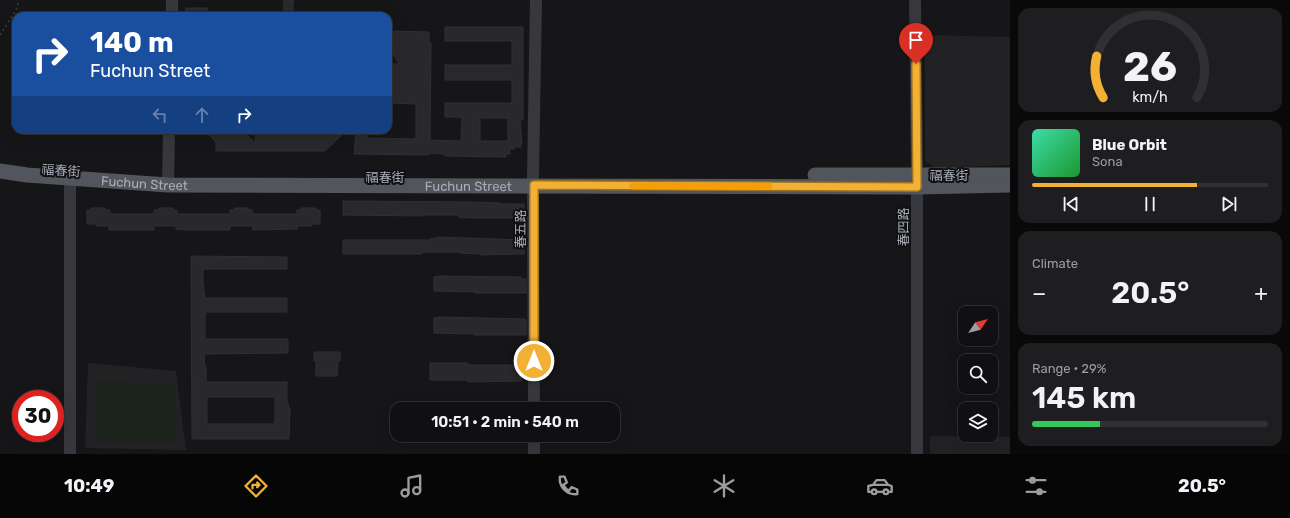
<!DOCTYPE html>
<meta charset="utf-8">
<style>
:root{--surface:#101012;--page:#1e1e20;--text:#f1f3f6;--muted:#9c9d9f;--line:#303032;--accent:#f2b134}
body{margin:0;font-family:Rubik,"Noto Sans KR",sans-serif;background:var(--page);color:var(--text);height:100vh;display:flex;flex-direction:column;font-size:15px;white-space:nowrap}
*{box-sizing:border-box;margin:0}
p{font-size:13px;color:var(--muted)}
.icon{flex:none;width:22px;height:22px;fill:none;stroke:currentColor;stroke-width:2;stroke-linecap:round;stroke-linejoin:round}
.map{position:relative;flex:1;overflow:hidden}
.panel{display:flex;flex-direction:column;gap:8px;padding:8px;background:#09090a;width:280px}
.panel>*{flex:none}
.hud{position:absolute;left:12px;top:12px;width:380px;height:122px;border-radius:12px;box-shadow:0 4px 16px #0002,0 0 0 1px var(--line);background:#1a4fa0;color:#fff;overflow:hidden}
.needle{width:26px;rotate:55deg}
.fabs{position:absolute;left:958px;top:306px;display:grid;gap:8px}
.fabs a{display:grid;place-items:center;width:40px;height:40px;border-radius:8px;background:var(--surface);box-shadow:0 4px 16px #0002,0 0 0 1px var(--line);font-size:20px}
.speed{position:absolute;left:12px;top:390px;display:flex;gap:8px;font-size:20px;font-weight:700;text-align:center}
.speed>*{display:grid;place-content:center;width:52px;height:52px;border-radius:50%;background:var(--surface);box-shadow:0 4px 16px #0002,0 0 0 1px var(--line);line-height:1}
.speed .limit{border:6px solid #d22;background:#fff;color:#111}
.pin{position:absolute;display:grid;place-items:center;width:34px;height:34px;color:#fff;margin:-41px -17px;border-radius:50% 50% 50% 0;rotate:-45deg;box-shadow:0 0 4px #0007}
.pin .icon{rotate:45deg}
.me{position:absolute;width:44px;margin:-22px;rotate:0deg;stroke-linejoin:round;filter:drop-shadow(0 0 3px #0008)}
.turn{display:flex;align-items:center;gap:14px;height:84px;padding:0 12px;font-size:18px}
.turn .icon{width:52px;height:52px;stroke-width:2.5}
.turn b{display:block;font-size:28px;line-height:34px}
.lanes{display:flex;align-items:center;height:38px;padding:0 12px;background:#0003;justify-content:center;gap:20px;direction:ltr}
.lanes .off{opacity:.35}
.big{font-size:30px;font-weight:600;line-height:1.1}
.panel .card{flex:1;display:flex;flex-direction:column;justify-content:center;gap:6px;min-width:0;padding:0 14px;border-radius:12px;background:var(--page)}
.panel .dial{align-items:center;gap:0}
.dial svg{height:104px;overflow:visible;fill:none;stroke:var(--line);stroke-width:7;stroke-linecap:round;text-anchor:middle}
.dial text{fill:var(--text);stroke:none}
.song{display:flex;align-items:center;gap:12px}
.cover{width:48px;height:48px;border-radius:6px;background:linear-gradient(135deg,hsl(160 70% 55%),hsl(130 70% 35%))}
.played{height:4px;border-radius:2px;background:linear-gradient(90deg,var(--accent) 70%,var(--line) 70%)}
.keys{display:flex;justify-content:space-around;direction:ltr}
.heat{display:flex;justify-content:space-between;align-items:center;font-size:22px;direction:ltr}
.charge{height:6px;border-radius:3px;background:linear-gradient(90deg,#34c759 29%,var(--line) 0)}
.trip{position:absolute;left:390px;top:402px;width:230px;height:40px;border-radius:12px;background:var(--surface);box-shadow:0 4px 16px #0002,0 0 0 1px var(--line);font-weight:600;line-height:40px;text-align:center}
.dock{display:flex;height:64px;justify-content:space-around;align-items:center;background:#060607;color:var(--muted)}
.dock .icon{width:28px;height:28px}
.dock .on{color:var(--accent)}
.dock b{font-size:18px;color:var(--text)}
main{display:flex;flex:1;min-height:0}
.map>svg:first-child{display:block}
.built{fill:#222225}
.green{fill:#1c231d}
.building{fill:#29292c;stroke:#303034;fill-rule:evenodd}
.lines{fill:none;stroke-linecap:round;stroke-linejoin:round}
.path{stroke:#3d3f44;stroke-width:1.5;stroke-dasharray:2 3;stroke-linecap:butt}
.minor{stroke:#37383d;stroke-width:12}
.major{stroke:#53555c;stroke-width:15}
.route-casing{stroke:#9d7322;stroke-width:10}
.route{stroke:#f2b134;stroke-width:7}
.slow{stroke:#f59e0b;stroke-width:7}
.labels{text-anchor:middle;stroke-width:4;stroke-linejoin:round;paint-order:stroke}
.street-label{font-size:13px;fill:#a8adb8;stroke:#111113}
</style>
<main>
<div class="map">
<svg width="1010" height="454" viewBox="0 0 1010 454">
<rect width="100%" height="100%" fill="#161618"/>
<!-- built -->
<g class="built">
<polygon points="925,35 1010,37 1010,165 935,168 925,161"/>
<polygon points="88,363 176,371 186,450 85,448"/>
<polygon points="930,436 1010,437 1010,454 930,454"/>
</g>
<!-- green -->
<polygon class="green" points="96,382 176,383 175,443 96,442"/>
<!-- building -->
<g class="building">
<polygon points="284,0 293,0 293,16 283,16"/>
<rect x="186" y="8" width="21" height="8"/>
<path d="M445 27H523V120H520L522 144 521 143V147H514V149H509L510 154H506V157L445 156V154L429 153V155L354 154 356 130H367V138L416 139V104L388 103V64H399L391 51 390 43H388V31L429 32V43H431L430 140 461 141 462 117H445V103H512V80H445V65H512V41H445ZM480 118H508V141H480Z"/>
<polygon points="204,130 242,130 255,143 256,130 341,130 342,135 325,151 216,151 216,142"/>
<polygon points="343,201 472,202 500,203 500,204 524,204 524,218 471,218 459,217 458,215 422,215 422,216 343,215"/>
<polygon points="91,208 105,208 105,210 110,210 110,214 154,214 154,210 159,210 159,208 173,208 173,210 177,210 177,214 230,214 230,210 234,210 234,208 248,208 248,210 252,210 252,214 297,214 297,210 301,210 301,208 316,208 316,210 320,210 320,224 311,224 311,226 297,226 297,229 253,230 253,226 230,226 230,230 185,230 176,229 176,226 154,226 154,230 109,230 109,226 96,226 96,224 87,224 87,210 91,210"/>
<polygon points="436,237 524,240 524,254 480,255 480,254 459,253 459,252 422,252 422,254 343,254 343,240 431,240 431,238 436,239"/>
<path d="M191 256 287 257V269H203V282L205 298H287V312H205V339H288V353L204 354 205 367H206V382H287V404H288L289 409H290L289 439H192ZM207 397H275V424H207Z"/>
<polygon points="439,276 521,277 521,279 526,279 526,293 475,293 475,292 434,291 434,277"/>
<polygon points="439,317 525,319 526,321 526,335 475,335 475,334 434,333 434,318"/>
<polygon points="314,352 340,352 340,361 338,361 337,376 316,376 316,361 314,361"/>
<polygon points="430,363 468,363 468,365 521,365 521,381 468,382 468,380 430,380"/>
</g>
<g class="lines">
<!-- path -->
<polyline class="path" points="0,35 16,10 19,0"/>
<!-- minor -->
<g class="minor">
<polyline points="915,0 917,175 917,454"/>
<polyline points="172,16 172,0"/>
<polyline points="70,171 70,454"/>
<polyline points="168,185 169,130"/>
<polyline points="534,409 533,176 536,0"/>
<polyline points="534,435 534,454"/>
</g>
<!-- major -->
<g class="major">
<path id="s1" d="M0 171 27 175 168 185 917 187 1010 185"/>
<polyline points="815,175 1010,175"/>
</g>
</g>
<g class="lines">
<defs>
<polyline id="route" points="534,361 534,185 917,187 916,64"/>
</defs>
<!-- route casing -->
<use href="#route" class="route-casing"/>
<!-- route -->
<use href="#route" class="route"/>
<!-- slow -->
<polyline class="slow" points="633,186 769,186"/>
</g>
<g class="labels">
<!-- street labels -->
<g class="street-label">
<text transform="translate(61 170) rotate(4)" y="5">福春街</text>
<text x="949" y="180">福春街</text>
<text x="385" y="182">福春街</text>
<text dy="5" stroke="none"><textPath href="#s1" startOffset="145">Fuchun Street</textPath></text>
<text dy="5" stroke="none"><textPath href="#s1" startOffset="469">Fuchun Street</textPath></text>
<text transform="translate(903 227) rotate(-90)" y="5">春四路</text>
<text transform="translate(520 229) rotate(-90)" y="5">春五路</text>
</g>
</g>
</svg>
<div class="fabs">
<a><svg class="needle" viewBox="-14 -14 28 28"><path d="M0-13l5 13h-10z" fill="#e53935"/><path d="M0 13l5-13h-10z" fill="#9c9d9f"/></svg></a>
<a><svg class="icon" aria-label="search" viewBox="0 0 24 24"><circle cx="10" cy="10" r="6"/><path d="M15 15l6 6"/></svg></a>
<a><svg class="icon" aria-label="layers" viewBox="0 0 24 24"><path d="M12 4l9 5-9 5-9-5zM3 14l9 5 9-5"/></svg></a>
</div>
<div class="speed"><div class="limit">30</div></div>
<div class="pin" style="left:916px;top:64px;background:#d93025"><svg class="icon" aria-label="arrive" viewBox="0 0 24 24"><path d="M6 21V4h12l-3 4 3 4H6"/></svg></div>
<svg class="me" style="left:534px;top:361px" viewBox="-20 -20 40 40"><circle r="17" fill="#f2b134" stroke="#fff" stroke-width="3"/><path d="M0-11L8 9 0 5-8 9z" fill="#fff"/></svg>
<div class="trip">10:51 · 2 min · 540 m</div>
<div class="hud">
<div class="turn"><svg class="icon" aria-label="right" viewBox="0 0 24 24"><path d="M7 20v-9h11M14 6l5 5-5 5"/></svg><div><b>140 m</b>Fuchun Street</div></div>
<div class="lanes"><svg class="icon off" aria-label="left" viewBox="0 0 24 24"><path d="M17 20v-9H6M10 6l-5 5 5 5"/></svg><svg class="icon off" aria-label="ahead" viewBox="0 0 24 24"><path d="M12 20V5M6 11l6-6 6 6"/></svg><svg class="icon" aria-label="right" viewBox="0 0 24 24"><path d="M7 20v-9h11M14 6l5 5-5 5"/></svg></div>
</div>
</div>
<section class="panel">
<div class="card dial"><svg viewBox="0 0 100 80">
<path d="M14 69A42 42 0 1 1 86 69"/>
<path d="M14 69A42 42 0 0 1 9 37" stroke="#f2b134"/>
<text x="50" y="56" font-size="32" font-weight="700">26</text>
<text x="50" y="72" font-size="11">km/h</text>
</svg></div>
<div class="card">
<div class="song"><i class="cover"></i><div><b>Blue Orbit</b><p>Sona</p></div></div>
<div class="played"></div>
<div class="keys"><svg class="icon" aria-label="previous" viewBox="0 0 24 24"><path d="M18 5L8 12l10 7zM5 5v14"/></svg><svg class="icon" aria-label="pause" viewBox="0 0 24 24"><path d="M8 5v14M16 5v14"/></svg><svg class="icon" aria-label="next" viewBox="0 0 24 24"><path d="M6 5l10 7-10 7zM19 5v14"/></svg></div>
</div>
<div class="card"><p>Climate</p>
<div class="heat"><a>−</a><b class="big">20.5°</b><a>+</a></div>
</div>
<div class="card"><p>Range · 29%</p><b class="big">145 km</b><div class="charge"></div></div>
</section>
</main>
<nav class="dock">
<b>10:49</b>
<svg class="icon on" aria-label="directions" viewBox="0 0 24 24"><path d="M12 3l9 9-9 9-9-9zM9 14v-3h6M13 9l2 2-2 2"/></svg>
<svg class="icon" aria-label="music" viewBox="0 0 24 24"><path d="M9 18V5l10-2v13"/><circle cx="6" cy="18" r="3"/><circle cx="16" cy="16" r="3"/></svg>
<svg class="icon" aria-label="phone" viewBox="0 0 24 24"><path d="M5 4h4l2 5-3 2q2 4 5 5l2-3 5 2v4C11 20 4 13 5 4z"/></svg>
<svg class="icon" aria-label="climate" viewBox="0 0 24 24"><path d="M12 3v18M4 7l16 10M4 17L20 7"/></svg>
<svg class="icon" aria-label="car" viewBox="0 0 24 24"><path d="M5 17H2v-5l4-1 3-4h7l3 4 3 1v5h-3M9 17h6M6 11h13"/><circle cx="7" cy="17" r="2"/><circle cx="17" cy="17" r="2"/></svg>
<svg class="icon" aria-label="filters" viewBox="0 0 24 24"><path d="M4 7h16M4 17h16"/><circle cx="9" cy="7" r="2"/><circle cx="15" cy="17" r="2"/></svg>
<b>20.5°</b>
</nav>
